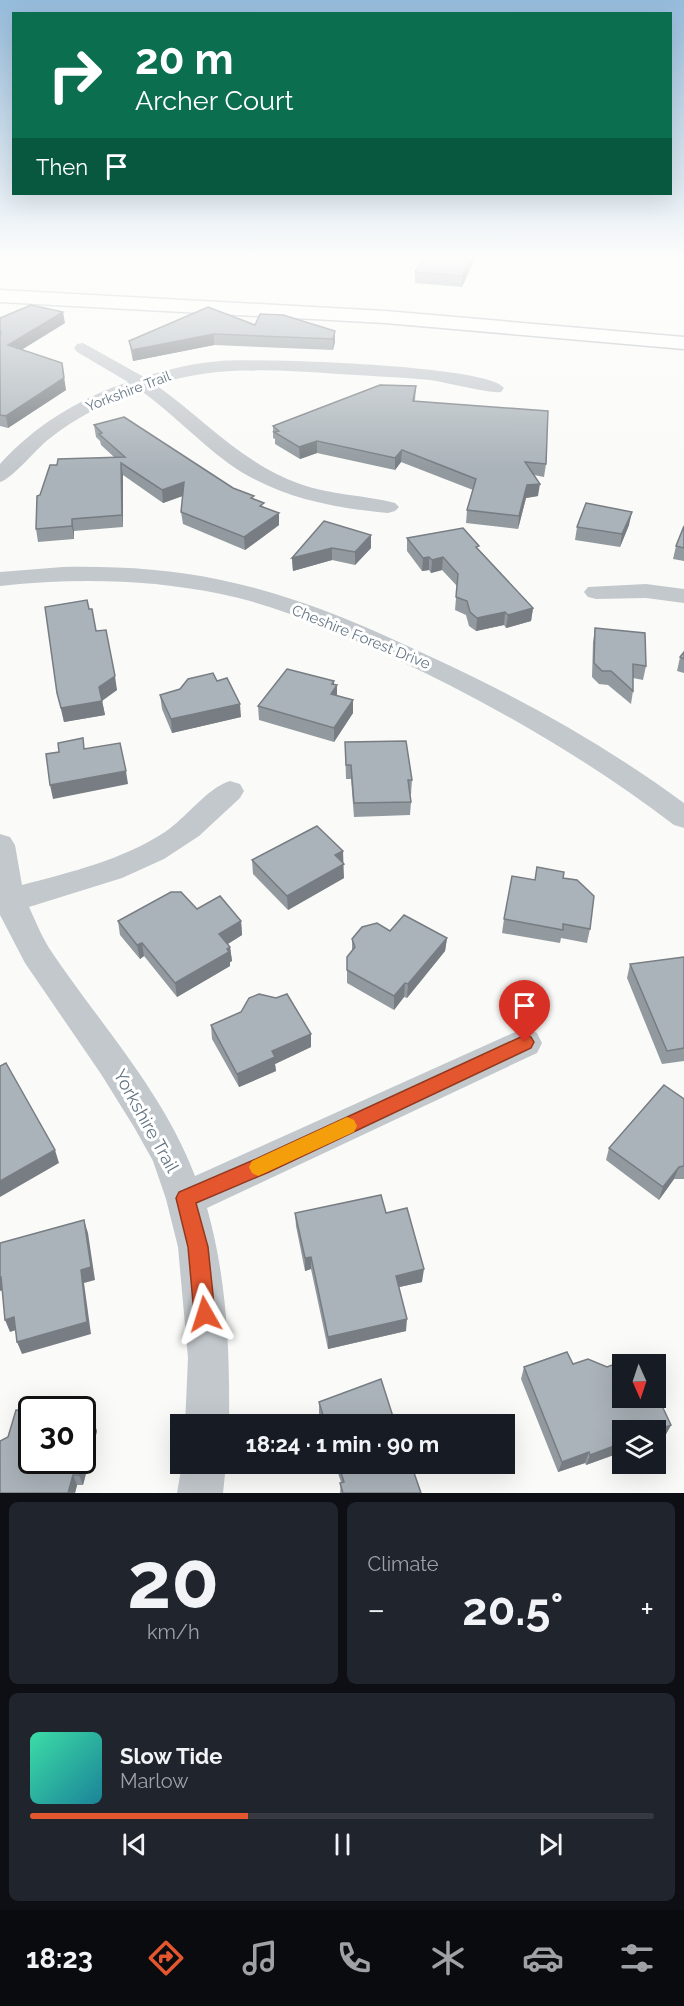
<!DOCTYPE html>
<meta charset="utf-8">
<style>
:root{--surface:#171b24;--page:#20242c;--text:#f1f3f6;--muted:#9ea1a6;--line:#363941;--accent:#e4572e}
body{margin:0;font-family:Raleway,sans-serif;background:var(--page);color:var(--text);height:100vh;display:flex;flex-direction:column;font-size:22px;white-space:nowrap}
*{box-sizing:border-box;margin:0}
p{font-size:20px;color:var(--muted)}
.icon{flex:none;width:33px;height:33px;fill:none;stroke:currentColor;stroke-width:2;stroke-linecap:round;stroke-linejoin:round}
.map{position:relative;height:1493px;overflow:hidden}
.side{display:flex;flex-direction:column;gap:9px;padding:9px;background:#0d0f14;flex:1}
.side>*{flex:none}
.guide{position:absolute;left:12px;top:12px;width:660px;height:183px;border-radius:0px;box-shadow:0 6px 24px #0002;background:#0b6e4f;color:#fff;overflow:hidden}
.needle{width:39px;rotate:177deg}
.controls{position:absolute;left:612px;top:1354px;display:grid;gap:12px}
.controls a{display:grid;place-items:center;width:54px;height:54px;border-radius:0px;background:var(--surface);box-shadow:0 6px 24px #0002;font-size:30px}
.speed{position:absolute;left:18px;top:1396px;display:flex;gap:12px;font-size:30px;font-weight:700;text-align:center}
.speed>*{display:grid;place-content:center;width:78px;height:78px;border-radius:50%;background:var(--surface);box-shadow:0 6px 24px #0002;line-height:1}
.speed .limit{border:3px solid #111;border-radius:9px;background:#fff;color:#111}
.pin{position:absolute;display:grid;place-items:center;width:51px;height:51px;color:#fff;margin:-62px -26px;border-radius:50% 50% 50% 0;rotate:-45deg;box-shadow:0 0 6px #0007}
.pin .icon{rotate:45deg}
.me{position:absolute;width:66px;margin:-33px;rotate:354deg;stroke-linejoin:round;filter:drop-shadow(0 0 4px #0008)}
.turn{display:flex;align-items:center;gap:21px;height:126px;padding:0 24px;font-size:27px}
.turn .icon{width:78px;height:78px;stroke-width:2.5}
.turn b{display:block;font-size:42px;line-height:51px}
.then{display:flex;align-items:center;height:57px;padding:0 24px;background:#0003;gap:12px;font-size:22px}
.big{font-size:45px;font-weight:700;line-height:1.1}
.side .tile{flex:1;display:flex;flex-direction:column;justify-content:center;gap:9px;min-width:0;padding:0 21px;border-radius:9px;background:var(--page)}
.side .dial{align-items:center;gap:0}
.dial b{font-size:78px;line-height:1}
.song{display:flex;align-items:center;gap:18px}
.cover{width:72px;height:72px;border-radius:9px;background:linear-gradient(135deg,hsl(160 70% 55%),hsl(190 70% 35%))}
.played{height:6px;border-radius:3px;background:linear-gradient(90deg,var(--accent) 35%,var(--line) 35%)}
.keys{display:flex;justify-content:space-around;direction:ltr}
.heat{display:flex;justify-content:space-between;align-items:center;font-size:33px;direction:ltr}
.side .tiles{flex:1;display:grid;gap:9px;grid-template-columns:1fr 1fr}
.tile:last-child{grid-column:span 2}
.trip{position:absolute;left:170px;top:1414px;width:345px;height:60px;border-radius:0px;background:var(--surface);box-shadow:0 6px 24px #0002;font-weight:700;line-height:60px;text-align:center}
.tabs{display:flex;height:96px;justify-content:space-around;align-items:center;background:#090b0e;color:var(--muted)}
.tabs .icon{width:42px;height:42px}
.tabs .selected{color:var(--accent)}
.tabs b{font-size:27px;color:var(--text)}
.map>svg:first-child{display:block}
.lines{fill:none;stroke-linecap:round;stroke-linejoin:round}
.secondary-casing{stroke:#b3babf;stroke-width:3}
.street{fill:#c3c8cc;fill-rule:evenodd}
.secondary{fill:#fff;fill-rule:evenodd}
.wall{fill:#929a9f}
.shaded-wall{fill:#777d82}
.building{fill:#aab3b9;stroke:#777d82;stroke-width:1.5}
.route{fill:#e4572e;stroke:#94391e;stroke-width:1.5}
.slow{fill:#f59e0b}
.labels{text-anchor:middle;stroke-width:6;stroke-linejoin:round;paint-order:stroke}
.far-street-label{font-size:14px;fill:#657683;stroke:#fff}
.street-label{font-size:15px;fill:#657683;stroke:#fff}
.near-street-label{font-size:18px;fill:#657683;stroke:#fff}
</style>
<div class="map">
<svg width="684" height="1493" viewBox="0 0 684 1493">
<rect width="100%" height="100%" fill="#fafaf8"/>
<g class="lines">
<defs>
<polygon id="secondary" points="0,290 385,311 684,337 684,349 385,323 0,302"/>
</defs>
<!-- secondary casing -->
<use href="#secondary" class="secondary-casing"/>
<!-- street -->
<g class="street">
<path d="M83 343 144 377C168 369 195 363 220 361 257 358 488 365 504 388L501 392C491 394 445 382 430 380 399 377 368 376 338 374 277 370 215 365 156 385 204 419 243 464 300 484 331 495 364 495 395 503L399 507 395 511 388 513C332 508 275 497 228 463 197 440 171 412 140 390 108 401 75 418 49 439 36 449 12 479 0 482V464C34 426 80 398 128 382L77 352 74 348 77 344Z"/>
<path d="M63 567C116 566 169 569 221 580 294 595 362 624 429 656 519 697 605 745 684 803V828L674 825C585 757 488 702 386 654 333 630 279 606 221 594 148 579 74 578 0 586V572Z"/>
<polygon points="646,584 684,589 684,603 646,598 596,599 588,597 584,592 588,587"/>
<path d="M230 781 240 784 244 791 240 798 199 836 164 859 122 878 29 907C35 920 41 935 49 948 99 1023 163 1091 195 1176L513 1033 525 1028 537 1033 542 1043 537 1053 207 1208C227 1279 230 1352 229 1425H185L188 1358 178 1247 166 1199 153 1161 134 1127 101 1074 25 963 0 915V834L10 837 15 845 22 885C71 872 122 860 165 832 186 818 207 788 230 781Z"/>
<polygon points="182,1464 226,1464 223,1493 177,1493"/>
</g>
<!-- secondary -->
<use href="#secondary" class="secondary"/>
</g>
<!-- wall -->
<g class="wall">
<polygon points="421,260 474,260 462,287 415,283 415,272"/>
<polygon points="0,318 65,323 21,350 66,390 8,428 0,426"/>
<polygon points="255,325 335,331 335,342 333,350 214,345 133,361 131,352 129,341"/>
<polygon points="416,386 415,401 546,464 544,477 534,475 538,496 526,498 518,529 466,523 467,510 473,490 401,462 395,470 317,453 300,459 275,444 275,439 273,438 273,426"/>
<polygon points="94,425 233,488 254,500 264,507 279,513 279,525 245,550 183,524 181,512 183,496 163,503 123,475 123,527 74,531 74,539 38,542 36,529 40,495 57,465 114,457 101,445 100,441 96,437"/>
<polygon points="629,525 620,547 575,540 577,527"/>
<polygon points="684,526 684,561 673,559 676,546"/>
<polygon points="371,535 371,548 355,565 332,560 293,571 292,558"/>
<polygon points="407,538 479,550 533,608 531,621 506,628 504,625 476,631 469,626 466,615 455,610 457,586 442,570 431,573 429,570 422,571 407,551"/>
<polygon points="89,609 117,690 102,700 105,715 64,722 57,693"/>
<polygon points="595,628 646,666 643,680 633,678 633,691 631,704 608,685 599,684 592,677 593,642"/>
<polygon points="684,652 684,673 677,671 680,657"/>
<polygon points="217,681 241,717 172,733 162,709 160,695"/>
<polygon points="334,684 337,695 353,713 334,742 259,720 258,706"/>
<polygon points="345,742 412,780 411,794 410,794 411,802 410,815 354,817 351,779 346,779"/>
<polygon points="252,860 344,878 288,910 253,874"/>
<polygon points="563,878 590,929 587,943 561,938 560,943 502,933 504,919 535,880"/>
<polygon points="197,909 241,921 242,935 228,944 230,947 232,961 230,962 230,966 177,997 144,956 140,959 120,935 118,921"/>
<polygon points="390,931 447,938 445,951 407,998 404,997 394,1010 347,983 347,957 352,951 352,939"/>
<polygon points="684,957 684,1061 662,1064 627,978 630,964"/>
<polygon points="211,1025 311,1034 311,1047 275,1064 276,1071 239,1087 212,1039"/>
<polygon points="684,1099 684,1179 674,1179 659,1200 606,1160 609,1148"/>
<polygon points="295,1213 386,1213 422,1282 399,1287 406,1331 328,1349 311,1269 305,1271 296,1226"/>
<polygon points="573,1364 671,1425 665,1436 622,1431 622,1452 586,1465 585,1463 558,1472 521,1379 524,1367"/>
<polygon points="319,1402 395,1423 400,1425 323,1425 319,1413"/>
<polygon points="93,1420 97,1431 83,1485 77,1485 75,1493 0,1493"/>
<polygon points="335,1464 416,1464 413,1470 421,1493 340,1493 341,1482"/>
</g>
<!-- shaded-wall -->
<g class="shaded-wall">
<polygon points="470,260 474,260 462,287 462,276"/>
<polygon points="63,312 65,323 10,357 8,345"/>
<polygon points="335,331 335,342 333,350 333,339"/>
<polygon points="214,334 214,345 133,361 132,350"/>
<polygon points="62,363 66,390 8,428 6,416"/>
<polygon points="317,441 317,453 300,459 299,447"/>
<polygon points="402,450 401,462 395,470 395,458"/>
<polygon points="121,463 123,475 123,527 122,515"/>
<polygon points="184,482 185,495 163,503 162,490"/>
<polygon points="540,484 538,496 526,498 518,529 519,516 527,485"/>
<polygon points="632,512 629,525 620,547 622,534"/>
<polygon points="279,513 279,525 245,550 244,537"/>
<polygon points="72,519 74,531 74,539 72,526"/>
<polygon points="371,535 371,548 355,565 355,552"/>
<polygon points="332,548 332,560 293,571 292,558"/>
<polygon points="429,557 429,570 422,571 423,558"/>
<polygon points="443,557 442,570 431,573 432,560"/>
<polygon points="533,608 531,621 506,628 508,615"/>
<polygon points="505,612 504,625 476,631 477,618"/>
<polygon points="115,676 117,690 102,701 99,687"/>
<polygon points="334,681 334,689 337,685 337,698 331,694 332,684"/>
<polygon points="353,700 353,713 334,742 334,728"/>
<polygon points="102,701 105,715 64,722 61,708"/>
<polygon points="240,704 241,717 172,733 171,719"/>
<polygon points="126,771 128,784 53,799 50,785"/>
<polygon points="343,851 344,878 288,910 287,896 335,855"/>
<polygon points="241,921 242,935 221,948 219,934"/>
<polygon points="447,938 445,951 407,998 408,984"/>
<polygon points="142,943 144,956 140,959 137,945"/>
<polygon points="230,947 232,961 230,962 230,966 177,997 175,983"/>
<polygon points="405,983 404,997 394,1010 394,996"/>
<polygon points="311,1034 311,1047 275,1064 276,1071 239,1087 237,1074 272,1051"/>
<polygon points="55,1150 59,1163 0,1197 0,1181"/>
<polygon points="679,1167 674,1179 659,1200 663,1187"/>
<polygon points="84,1220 88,1233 95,1280 84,1283 91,1334 22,1354 17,1342 81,1270"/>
<polygon points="311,1257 311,1269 305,1271 305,1258"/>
<polygon points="424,1269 422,1282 395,1288 396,1276"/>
<polygon points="0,1277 1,1277 6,1289 0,1291"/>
<polygon points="14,1317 19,1329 10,1332 5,1320"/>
<polygon points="407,1319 406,1331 328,1349 328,1337"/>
<polygon points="93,1420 97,1431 83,1485 79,1475"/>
<polygon points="671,1425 665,1436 656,1440 656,1431"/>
<polygon points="622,1443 622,1452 586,1465 590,1455"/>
<polygon points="589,1452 585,1463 558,1472 562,1462"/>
<polygon points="73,1475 77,1485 75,1493 68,1493"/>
</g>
<!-- building -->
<g class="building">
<polygon points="421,260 470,260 462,276 415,272"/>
<polygon points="31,305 63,312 8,345 62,363 64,378 6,416 0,415 0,334 1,334 0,329 0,318"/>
<polygon points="208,307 255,325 260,314 283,315 335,331 333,339 214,334 132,350 129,341"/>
<polygon points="380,385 416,386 413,401 548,411 546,464 525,462 540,484 527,485 519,516 467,510 476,479 402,450 395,458 317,441 299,447 274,432 279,431 273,426"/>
<polygon points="124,417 233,488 254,496 251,498 264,503 260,506 279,513 244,537 181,512 184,482 162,490 121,463 122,515 72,519 72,526 36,529 37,496 40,495 50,465 57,465 58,459 125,457 99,434 102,433 94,425"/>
<polygon points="586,503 632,512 622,534 577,527"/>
<polygon points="324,521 371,535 355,552 332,548 292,558"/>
<polygon points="684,526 684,548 676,546"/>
<polygon points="463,528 479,546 476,547 533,608 508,615 505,612 477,618 470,612 467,601 456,597 458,574 443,557 432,560 429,557 423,558 407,538"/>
<polygon points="87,600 89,609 92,609 96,631 106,630 115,676 99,687 102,701 61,708 57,693 45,607"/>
<polygon points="595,628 645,633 646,666 633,664 633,691 611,671 602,671 594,663"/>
<polygon points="684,652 684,659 680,657"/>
<polygon points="287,669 334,681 332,684 337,685 331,694 353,700 334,728 258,706"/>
<polygon points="213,673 217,681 227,678 240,704 171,719 160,695 180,689 188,679"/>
<polygon points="83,738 84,749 120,743 126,771 50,785 46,754 59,752 58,743"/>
<polygon points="406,741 412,780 408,780 411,802 354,803 351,765 346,765 345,742"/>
<polygon points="317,826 343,851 335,855 344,864 287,896 252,860"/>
<polygon points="537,867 564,872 563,878 577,880 594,896 590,929 563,924 563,930 504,919 512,876 535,880"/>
<polygon points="171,892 181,892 197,909 220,896 241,921 219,934 230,947 227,949 229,952 175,983 142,943 137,945 118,921"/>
<polygon points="404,915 447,938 408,984 405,983 394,996 347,970 347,957 355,947 352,939 362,927 377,923 390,931"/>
<polygon points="684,957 684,1048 667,1051 630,964"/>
<polygon points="259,994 276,998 287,994 311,1034 272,1051 275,1057 237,1074 211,1025 241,1012 249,998"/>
<polygon points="6,1063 55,1150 0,1181 0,1066"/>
<polygon points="664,1085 684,1099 684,1166 679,1167 663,1187 609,1148"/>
<polygon points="381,1195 386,1213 407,1208 424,1269 396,1276 407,1319 328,1337 311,1257 305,1258 295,1213"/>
<polygon points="84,1220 91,1267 81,1270 87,1322 17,1342 14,1317 5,1320 1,1277 0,1277 0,1243"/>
<polygon points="567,1352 573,1364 588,1359 607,1367 637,1356 642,1365 622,1365 622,1398 656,1398 656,1393 671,1425 656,1431 622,1431 622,1443 590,1455 589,1452 562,1462 524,1367"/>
<polygon points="381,1379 395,1423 400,1425 326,1425 319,1402"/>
<polygon points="16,1410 32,1412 32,1461 82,1461 79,1475 73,1475 68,1493 0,1493 0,1441 8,1437"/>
<polygon points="82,1419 93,1420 82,1461"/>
<polygon points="338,1464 413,1464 412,1467 421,1493 343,1493 340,1483 344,1482"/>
</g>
<!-- sky -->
<linearGradient id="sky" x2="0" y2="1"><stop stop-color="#96bcdc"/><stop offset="0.55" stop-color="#fdfdfc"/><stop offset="1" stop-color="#fdfdfc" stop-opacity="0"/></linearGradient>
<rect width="684" height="469" fill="url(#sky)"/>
<!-- route -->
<polygon class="route" points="525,1035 531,1037 534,1042 531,1048 269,1172 196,1203 208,1247 215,1314 212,1321 205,1324 197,1321 194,1314 188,1247 176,1198 179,1192 256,1159"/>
<!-- slow -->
<polygon class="slow" points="347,1117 354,1120 357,1126 354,1132 265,1173 258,1176 252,1173 249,1167 252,1161"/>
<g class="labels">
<!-- far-street labels -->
<g class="far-street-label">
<text transform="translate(128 391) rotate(-21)" y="5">Yorkshire Trail</text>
</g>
<!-- street labels -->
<g class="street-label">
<text transform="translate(361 637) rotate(22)" y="5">Cheshire Forest Drive</text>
</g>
<!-- near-street labels -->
<g class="near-street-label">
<text transform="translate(146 1121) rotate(61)" y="6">Yorkshire Trail</text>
</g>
</g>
</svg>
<div class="controls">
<a><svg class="needle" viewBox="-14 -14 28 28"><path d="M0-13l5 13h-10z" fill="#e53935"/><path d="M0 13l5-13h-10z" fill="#9ea1a6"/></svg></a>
<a><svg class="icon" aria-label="layers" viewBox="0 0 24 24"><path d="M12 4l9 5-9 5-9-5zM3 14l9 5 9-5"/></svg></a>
</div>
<div class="speed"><div class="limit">30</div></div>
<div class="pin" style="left:525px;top:1042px;background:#d93025"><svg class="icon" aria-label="arrive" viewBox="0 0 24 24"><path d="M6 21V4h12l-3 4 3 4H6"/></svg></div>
<svg class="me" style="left:205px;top:1314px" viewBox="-20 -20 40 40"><path d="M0-17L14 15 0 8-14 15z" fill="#e4572e" stroke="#fff" stroke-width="4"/></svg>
<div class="trip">18:24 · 1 min · 90 m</div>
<div class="guide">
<div class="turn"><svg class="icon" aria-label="right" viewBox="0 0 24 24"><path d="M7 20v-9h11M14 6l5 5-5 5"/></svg><div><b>20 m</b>Archer Court</div></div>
<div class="then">Then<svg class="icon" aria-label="arrive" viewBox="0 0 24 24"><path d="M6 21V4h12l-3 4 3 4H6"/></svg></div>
</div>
</div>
<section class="side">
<div class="tiles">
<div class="tile dial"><b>20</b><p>km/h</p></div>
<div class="tile"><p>Climate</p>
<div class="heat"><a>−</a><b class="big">20.5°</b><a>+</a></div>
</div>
<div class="tile">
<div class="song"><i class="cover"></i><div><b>Slow Tide</b><p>Marlow</p></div></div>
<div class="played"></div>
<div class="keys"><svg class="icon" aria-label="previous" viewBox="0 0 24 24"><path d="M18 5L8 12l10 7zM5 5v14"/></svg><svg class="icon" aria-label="pause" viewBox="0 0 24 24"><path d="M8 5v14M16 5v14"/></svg><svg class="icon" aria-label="next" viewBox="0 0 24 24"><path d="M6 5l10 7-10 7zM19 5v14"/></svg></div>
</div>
</div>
</section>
<nav class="tabs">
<b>18:23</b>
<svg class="icon selected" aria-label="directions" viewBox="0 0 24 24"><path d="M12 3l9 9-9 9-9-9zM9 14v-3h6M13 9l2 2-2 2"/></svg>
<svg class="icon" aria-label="music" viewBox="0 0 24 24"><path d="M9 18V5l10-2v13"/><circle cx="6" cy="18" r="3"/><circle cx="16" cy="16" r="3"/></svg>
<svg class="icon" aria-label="phone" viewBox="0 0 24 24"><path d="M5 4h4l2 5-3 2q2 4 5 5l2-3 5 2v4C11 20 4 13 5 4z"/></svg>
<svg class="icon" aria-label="climate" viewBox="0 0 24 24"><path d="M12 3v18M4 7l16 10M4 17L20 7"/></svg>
<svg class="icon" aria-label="car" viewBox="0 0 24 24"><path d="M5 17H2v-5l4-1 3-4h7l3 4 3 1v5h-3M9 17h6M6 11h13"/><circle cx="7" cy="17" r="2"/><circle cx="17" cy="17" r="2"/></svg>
<svg class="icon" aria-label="filters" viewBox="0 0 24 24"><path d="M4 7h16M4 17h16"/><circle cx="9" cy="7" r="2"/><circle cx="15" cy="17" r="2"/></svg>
</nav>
